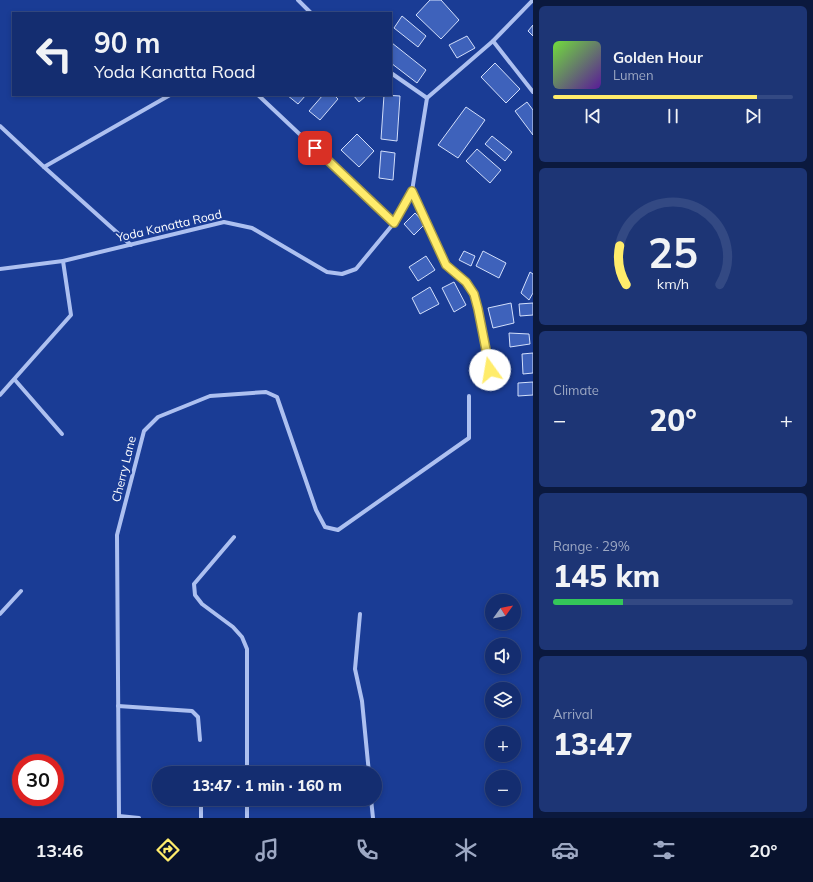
<!DOCTYPE html>
<meta charset="utf-8">
<style>
:root{--surface:#142d70;--page:#1d3575;--text:#f1f3f6;--muted:#9da8c3;--line:#334983;--accent:#ffec6b}
body{margin:0;font-family:Mulish,sans-serif;background:var(--page);color:var(--text);height:100vh;display:flex;flex-direction:column;font-size:15px;white-space:nowrap}
*{box-sizing:border-box;margin:0}
p{font-size:13px;color:var(--muted)}
.icon{flex:none;width:22px;height:22px;fill:none;stroke:currentColor;stroke-width:2;stroke-linecap:round;stroke-linejoin:round}
.map{position:relative;flex:1;overflow:hidden}
.side{display:flex;flex-direction:column;gap:6px;padding:6px;background:#0b193e;width:280px}
.side>*{flex:none}
.banner{position:absolute;left:12px;top:12px;width:380px;height:84px;border-radius:0px;box-shadow:0 2px 6px #0003,0 0 0 1px var(--line);background:#142d70;color:var(--text);overflow:hidden}
.needle{width:26px;rotate:57deg}
.tools{position:absolute;left:485px;top:594px;display:grid;gap:8px}
.tools a{display:grid;place-items:center;width:36px;height:36px;border-radius:50%;background:var(--surface);box-shadow:0 2px 6px #0003,0 0 0 1px var(--line);font-size:20px}
.speed{position:absolute;left:12px;top:754px;display:flex;gap:8px;font-size:20px;font-weight:700;text-align:center}
.speed>*{display:grid;place-content:center;width:52px;height:52px;border-radius:50%;background:var(--surface);box-shadow:0 2px 6px #0003,0 0 0 1px var(--line);line-height:1}
.speed .limit{border:6px solid #d22;background:#fff;color:#111}
.pin{position:absolute;display:grid;place-items:center;width:34px;height:34px;color:#fff;margin:-17px;border-radius:8px;box-shadow:0 2px 6px #0006}
.me{position:absolute;width:44px;margin:-22px;rotate:347deg;stroke-linejoin:round;filter:drop-shadow(0 0 3px #0008)}
.turn{display:flex;align-items:center;gap:14px;height:84px;padding:0 16px;font-size:18px}
.turn .icon{width:52px;height:52px;stroke-width:2.5}
.turn b{display:block;font-size:28px;line-height:34px}
.big{font-size:30px;font-weight:800;line-height:1.1}
.side .card{flex:1;display:flex;flex-direction:column;justify-content:center;gap:6px;min-width:0;padding:0 14px;border-radius:6px;background:var(--page)}
.side .dial{align-items:center;gap:0}
.dial svg{height:104px;overflow:visible;fill:none;stroke:var(--line);stroke-width:7;stroke-linecap:round;text-anchor:middle}
.dial text{fill:var(--text);stroke:none}
.song{display:flex;align-items:center;gap:12px}
.cover{width:48px;height:48px;border-radius:6px;background:linear-gradient(135deg,hsl(100 70% 55%),hsl(270 70% 35%))}
.played{height:4px;border-radius:2px;background:linear-gradient(90deg,var(--accent) 85%,var(--line) 85%)}
.keys{display:flex;justify-content:space-around;direction:ltr}
.heat{display:flex;justify-content:space-between;align-items:center;font-size:22px;direction:ltr}
.charge{height:6px;border-radius:3px;background:linear-gradient(90deg,#34c759 29%,var(--line) 0)}
.trip{position:absolute;left:152px;top:766px;width:230px;height:40px;border-radius:20px;background:var(--surface);box-shadow:0 2px 6px #0003,0 0 0 1px var(--line);font-weight:800;line-height:40px;text-align:center}
.dock{display:flex;height:64px;justify-content:space-around;align-items:center;background:#08122d;color:var(--muted)}
.dock .icon{width:28px;height:28px}
.dock .on{color:var(--accent)}
.dock b{font-size:18px;color:var(--text)}
main{display:flex;flex:1;min-height:0}
.map>svg:first-child{display:block}
.building{fill:#3e62bb;stroke:#d3dffb}
.lines{fill:none;stroke-linecap:round;stroke-linejoin:round}
.street{stroke:#adc0f0;stroke-width:4}
.route-casing{stroke:#a69946;stroke-width:10}
.route{stroke:#ffec6b;stroke-width:7}
.labels{text-anchor:middle;stroke-width:4;stroke-linejoin:round;paint-order:stroke}
.street-label{font-size:12px;fill:#fff;stroke:#1a3c95}
</style>
<main>
<div class="map">
<svg width="533" height="818" viewBox="0 0 533 818">
<rect width="100%" height="100%" fill="#1a3c95"/>
<!-- building -->
<g class="building">
<polygon points="430,0 441,0 459,20 441,39 416,15"/>
<polygon points="402,16 426,36 418,47 394,28"/>
<polygon points="533,25 533,36 528,31"/>
<polygon points="467,36 475,48 457,58 449,45"/>
<polygon points="392,43 426,70 417,83 391,63"/>
<polygon points="495,63 520,89 506,103 481,77"/>
<polygon points="287,95 306,95 298,104"/>
<polygon points="323,95 334,95 338,99 320,120 309,111"/>
<polygon points="353,95 367,95 359,102"/>
<polygon points="384,95 400,96 397,141 381,139"/>
<polygon points="527,102 533,110 533,135 515,111"/>
<polygon points="466,107 485,120 458,158 438,145"/>
<polygon points="357,134 374,151 359,167 341,150"/>
<polygon points="492,136 512,152 505,161 485,144"/>
<polygon points="477,149 501,170 490,183 466,161"/>
<polygon points="381,151 395,153 393,180 379,178"/>
<polygon points="415,213 425,224 414,235 404,224"/>
<polygon points="464,251 475,256 471,266 459,260"/>
<polygon points="483,251 506,263 499,278 476,266"/>
<polygon points="426,256 435,270 418,281 409,267"/>
<polygon points="530,272 533,274 533,293 529,300 521,293"/>
<polygon points="454,282 466,305 454,312 442,288"/>
<polygon points="430,287 439,304 420,314 412,298"/>
<polygon points="511,303 514,323 493,328 488,308"/>
<polygon points="533,303 533,315 520,316 519,304"/>
<polygon points="509,333 529,334 530,344 510,347"/>
<polygon points="533,353 533,373 523,374 522,354"/>
<polygon points="533,382 533,395 518,396 518,383"/>
</g>
<g class="lines">
<!-- street -->
<g class="street">
<polyline points="298,0 311,13"/>
<polyline points="493,41 533,92"/>
<polyline points="391,73 427,98"/>
<polyline points="258,95 394,223"/>
<polyline points="0,126 44,167 131,245"/>
<polyline points="44,167 170,95"/>
<polyline points="412,191 446,265 466,282 474,294 478,309 490,370"/>
<polyline points="0,269 63,261 224,222 252,228 327,272 342,274 356,269 394,223 412,191 427,98 493,41 533,0"/>
<polyline points="15,380 62,434"/>
<polyline points="0,395 71,315 63,261"/>
<polyline points="234,537 194,584 195,595 202,604 233,627 242,637 247,649 247,773"/>
<polyline points="0,614 21,591"/>
<polyline points="360,614 355,669 362,701 369,773"/>
<polyline points="118,706 192,711 198,717 200,740"/>
<polyline points="247,799 247,818"/>
<polyline points="371,799 373,818"/>
<polyline points="119,816 139,818"/>
<polyline points="119,818 117,535 144,431 158,417 210,396 266,392 277,397 316,510 325,527 338,530 469,438 469,396"/>
<polyline points="201,818 201,799"/>
</g>
</g>
<g class="lines">
<defs>
<polyline id="route" points="315,148 394,223 412,191 446,265 466,282 474,294 478,309 490,370"/>
</defs>
<!-- route casing -->
<use href="#route" class="route-casing"/>
<!-- route -->
<use href="#route" class="route"/>
</g>
<g class="labels">
<!-- street labels -->
<g class="street-label">
<text transform="translate(169 226) rotate(-13)" y="4">Yoda Kanatta Road</text>
<text transform="translate(124 469) rotate(-76)" y="4">Cherry Lane</text>
</g>
</g>
</svg>
<div class="tools">
<a><svg class="needle" viewBox="-14 -14 28 28"><path d="M0-13l5 13h-10z" fill="#e53935"/><path d="M0 13l5-13h-10z" fill="#9da8c3"/></svg></a>
<a><svg class="icon" aria-label="sound" viewBox="0 0 24 24"><path d="M4 9h4l5-4v14l-5-4H4zM17 9q2 3 0 6"/></svg></a>
<a><svg class="icon" aria-label="layers" viewBox="0 0 24 24"><path d="M12 4l9 5-9 5-9-5zM3 14l9 5 9-5"/></svg></a>
<a>+</a>
<a>−</a>
</div>
<div class="speed"><div class="limit">30</div></div>
<div class="pin" style="left:315px;top:148px;background:#d93025"><svg class="icon" aria-label="arrive" viewBox="0 0 24 24"><path d="M6 21V4h12l-3 4 3 4H6"/></svg></div>
<svg class="me" style="left:490px;top:370px" viewBox="-20 -20 40 40"><circle r="19" fill="#fff"/><path d="M0-13L10 11 0 6-10 11z" fill="#ffec6b"/></svg>
<div class="trip">13:47 · 1 min · 160 m</div>
<div class="banner">
<div class="turn"><svg class="icon" aria-label="left" viewBox="0 0 24 24"><path d="M17 20v-9H6M10 6l-5 5 5 5"/></svg><div><b>90 m</b>Yoda Kanatta Road</div></div>
</div>
</div>
<section class="side">
<div class="card">
<div class="song"><i class="cover"></i><div><b>Golden Hour</b><p>Lumen</p></div></div>
<div class="played"></div>
<div class="keys"><svg class="icon" aria-label="previous" viewBox="0 0 24 24"><path d="M18 5L8 12l10 7zM5 5v14"/></svg><svg class="icon" aria-label="pause" viewBox="0 0 24 24"><path d="M8 5v14M16 5v14"/></svg><svg class="icon" aria-label="next" viewBox="0 0 24 24"><path d="M6 5l10 7-10 7zM19 5v14"/></svg></div>
</div>
<div class="card dial"><svg viewBox="0 0 100 80">
<path d="M14 69A42 42 0 1 1 86 69"/>
<path d="M14 69A42 42 0 0 1 9 39" stroke="#ffec6b"/>
<text x="50" y="56" font-size="32" font-weight="700">25</text>
<text x="50" y="72" font-size="11">km/h</text>
</svg></div>
<div class="card"><p>Climate</p>
<div class="heat"><a>−</a><b class="big">20°</b><a>+</a></div>
</div>
<div class="card"><p>Range · 29%</p><b class="big">145 km</b><div class="charge"></div></div>
<div class="card"><p>Arrival</p><b class="big">13:47</b></div>
</section>
</main>
<nav class="dock">
<b>13:46</b>
<svg class="icon on" aria-label="directions" viewBox="0 0 24 24"><path d="M12 3l9 9-9 9-9-9zM9 14v-3h6M13 9l2 2-2 2"/></svg>
<svg class="icon" aria-label="music" viewBox="0 0 24 24"><path d="M9 18V5l10-2v13"/><circle cx="6" cy="18" r="3"/><circle cx="16" cy="16" r="3"/></svg>
<svg class="icon" aria-label="phone" viewBox="0 0 24 24"><path d="M5 4h4l2 5-3 2q2 4 5 5l2-3 5 2v4C11 20 4 13 5 4z"/></svg>
<svg class="icon" aria-label="climate" viewBox="0 0 24 24"><path d="M12 3v18M4 7l16 10M4 17L20 7"/></svg>
<svg class="icon" aria-label="car" viewBox="0 0 24 24"><path d="M5 17H2v-5l4-1 3-4h7l3 4 3 1v5h-3M9 17h6M6 11h13"/><circle cx="7" cy="17" r="2"/><circle cx="17" cy="17" r="2"/></svg>
<svg class="icon" aria-label="filters" viewBox="0 0 24 24"><path d="M4 7h16M4 17h16"/><circle cx="9" cy="7" r="2"/><circle cx="15" cy="17" r="2"/></svg>
<b>20°</b>
</nav>
